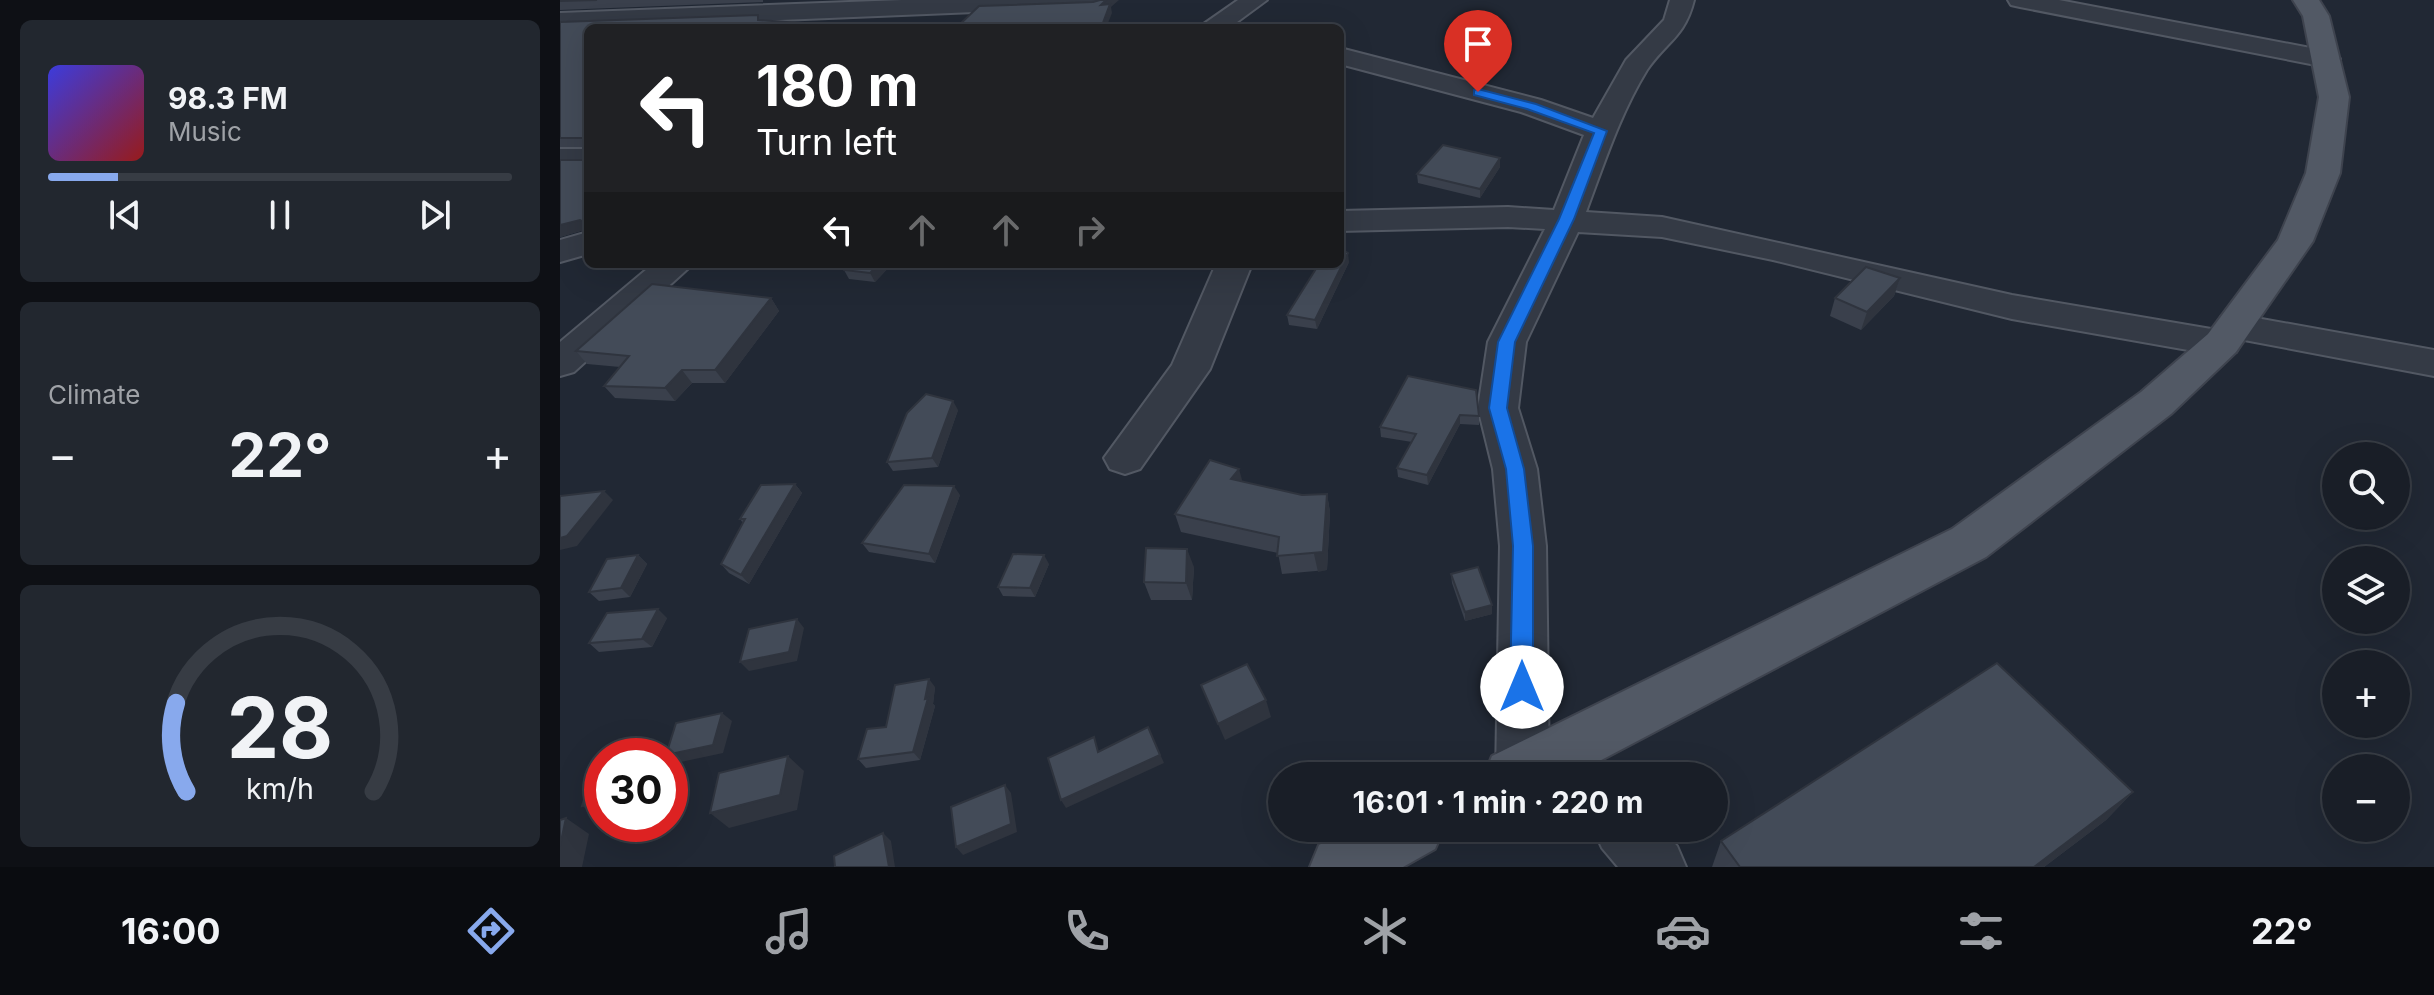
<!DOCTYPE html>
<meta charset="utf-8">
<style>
:root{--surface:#191e27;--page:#22272f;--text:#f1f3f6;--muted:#9fa2a7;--line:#373c44;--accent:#88a9ed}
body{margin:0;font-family:Inter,sans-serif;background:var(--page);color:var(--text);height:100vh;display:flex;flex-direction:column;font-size:30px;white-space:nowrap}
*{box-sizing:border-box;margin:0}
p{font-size:26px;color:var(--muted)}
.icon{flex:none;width:44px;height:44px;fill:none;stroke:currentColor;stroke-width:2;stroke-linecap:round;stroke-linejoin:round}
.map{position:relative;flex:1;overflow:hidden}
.details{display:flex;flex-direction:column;gap:20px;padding:20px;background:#0e1015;width:560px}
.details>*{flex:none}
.top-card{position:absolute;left:24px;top:24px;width:760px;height:244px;border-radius:12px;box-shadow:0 8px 32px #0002,0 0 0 2px var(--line);background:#202124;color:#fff;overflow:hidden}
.controls{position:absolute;left:1762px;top:442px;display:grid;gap:16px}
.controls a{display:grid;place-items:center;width:88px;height:88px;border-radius:50%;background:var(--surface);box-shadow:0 8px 32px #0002,0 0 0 2px var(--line);font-size:40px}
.speed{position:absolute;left:24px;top:738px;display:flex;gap:16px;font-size:40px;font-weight:700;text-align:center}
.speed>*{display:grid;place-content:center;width:104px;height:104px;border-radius:50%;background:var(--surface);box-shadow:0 8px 32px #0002,0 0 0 2px var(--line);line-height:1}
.speed .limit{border:12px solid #d22;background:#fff;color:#111}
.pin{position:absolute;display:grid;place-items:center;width:68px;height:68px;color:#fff;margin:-82px -34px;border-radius:50% 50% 50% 0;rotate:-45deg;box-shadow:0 0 8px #0007}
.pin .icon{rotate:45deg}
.me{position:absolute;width:88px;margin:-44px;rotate:0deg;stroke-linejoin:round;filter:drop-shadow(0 0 6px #0008)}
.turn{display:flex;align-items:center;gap:28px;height:168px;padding:0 40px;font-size:36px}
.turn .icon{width:104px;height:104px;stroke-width:2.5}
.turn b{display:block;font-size:56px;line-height:68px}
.lanes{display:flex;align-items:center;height:76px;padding:0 40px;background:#0003;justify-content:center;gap:40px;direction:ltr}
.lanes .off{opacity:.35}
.big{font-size:60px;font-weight:700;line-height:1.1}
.details .widget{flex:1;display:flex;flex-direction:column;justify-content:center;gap:12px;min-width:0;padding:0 28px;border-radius:12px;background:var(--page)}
.details .dial{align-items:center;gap:0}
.dial svg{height:208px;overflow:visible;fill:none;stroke:var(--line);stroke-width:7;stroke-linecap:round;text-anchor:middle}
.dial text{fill:var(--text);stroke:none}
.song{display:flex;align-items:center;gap:24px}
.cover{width:96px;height:96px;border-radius:12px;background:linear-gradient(135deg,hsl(240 70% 55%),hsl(0 70% 35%))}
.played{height:8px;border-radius:4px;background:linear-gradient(90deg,var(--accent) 15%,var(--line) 15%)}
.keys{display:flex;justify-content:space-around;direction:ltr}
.heat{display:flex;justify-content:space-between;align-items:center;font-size:44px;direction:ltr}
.trip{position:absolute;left:708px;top:762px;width:460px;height:80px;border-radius:40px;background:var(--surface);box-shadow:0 8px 32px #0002,0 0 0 2px var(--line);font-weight:700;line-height:80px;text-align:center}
.tab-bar{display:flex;height:128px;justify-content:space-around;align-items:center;background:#0a0c10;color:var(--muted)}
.tab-bar .icon{width:56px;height:56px}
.tab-bar .selected{color:var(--accent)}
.tab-bar b{font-size:36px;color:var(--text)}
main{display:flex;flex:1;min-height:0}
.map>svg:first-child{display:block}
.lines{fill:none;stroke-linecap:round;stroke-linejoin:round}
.minor-casing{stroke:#525863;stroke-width:4}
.major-casing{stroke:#3e434e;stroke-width:4}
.minor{fill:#343a45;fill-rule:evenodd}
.major{fill:#525965;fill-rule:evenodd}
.wall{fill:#3a404c}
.shaded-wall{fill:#2f343e}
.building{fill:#434b58;stroke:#2f343e;stroke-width:2}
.route{fill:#1a73e8;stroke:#114b97;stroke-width:2}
</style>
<main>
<section class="details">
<div class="widget">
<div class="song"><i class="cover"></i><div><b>98.3 FM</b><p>Music</p></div></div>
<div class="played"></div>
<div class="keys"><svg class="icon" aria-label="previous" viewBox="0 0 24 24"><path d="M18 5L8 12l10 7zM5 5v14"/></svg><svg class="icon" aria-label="pause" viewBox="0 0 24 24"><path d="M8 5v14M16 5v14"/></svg><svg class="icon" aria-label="next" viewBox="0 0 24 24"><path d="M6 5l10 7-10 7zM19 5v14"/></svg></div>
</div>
<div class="widget"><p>Climate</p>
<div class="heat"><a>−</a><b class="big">22°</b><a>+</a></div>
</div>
<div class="widget dial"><svg viewBox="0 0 100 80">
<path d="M14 69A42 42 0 1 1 86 69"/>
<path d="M14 69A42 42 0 0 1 10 35" stroke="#88a9ed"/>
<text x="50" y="56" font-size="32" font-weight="700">28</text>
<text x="50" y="72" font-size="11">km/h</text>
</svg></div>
</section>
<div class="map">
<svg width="1874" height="867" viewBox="0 0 1874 867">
<rect width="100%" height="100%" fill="#212834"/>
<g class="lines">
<defs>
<g id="minor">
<polygon points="342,0 547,0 544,5 535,7 0,29 0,13"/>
<polygon points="678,0 707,0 669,28 638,28"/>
<path d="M1110 0H1134C1125 37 1106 42 1087 70 1060 114 1044 164 1026 212L1102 217 1452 295 1657 330 1655 326 1661 317 1674 314 1874 350V376L1679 339 1681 343 1676 352 1662 356 1452 319 1213 260 1102 237 1018 232 966 342 958 408 977 469 986 546 989 771 986 776H936L940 546 933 469 918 408 928 342 985 229 948 227 780 231V211L948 207 994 210 1024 135 961 112 780 64V48L981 100 1033 118 1066 60 1104 20Z"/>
<polygon points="1448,0 1499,0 1766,51 1776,53 1780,59 1776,65 1766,67 1460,7 1451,5"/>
<rect x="0" y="149" width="28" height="18"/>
<polygon points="28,232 28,254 0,262 0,240"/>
<polygon points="93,264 133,264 14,372 0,376 0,342"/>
<polygon points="656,264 692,264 650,369 580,469 565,474 550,469 544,458 612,365"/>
<polygon points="1033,828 1100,828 1117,846 1126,867 1058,867 1042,848"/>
</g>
<g id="major">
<polygon points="1733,0 1759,0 1769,16 1789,97 1780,173 1753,241 1676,352 1611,414 1426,557 1011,776 924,776 932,756 1392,529 1581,392 1648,334 1718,240 1746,173 1759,97 1743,16"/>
<polygon points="792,828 884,828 875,849 843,867 750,867 759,845"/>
</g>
</defs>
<!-- minor casing -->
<use href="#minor" class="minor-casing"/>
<!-- major casing -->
<use href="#major" class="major-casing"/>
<!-- minor -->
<use href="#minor" class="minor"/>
<!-- major -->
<use href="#major" class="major"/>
</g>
<!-- wall -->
<g class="wall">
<polygon points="0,0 203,0 203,2 0,10"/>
<polygon points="0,22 28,28 24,230 0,237 23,160 24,147 0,147"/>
<polygon points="940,167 920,198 858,183 857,174"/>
<polygon points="789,262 757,329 729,325 727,315"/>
<polygon points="332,264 315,282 289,279 284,270"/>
<polygon points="594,264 623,264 620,268"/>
<polygon points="1340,278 1334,296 1301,330 1270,316 1275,298"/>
<polygon points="211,298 219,311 165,383 132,383 115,401 55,398 44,386 60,367 27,364 16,351"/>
<polygon points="848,376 919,416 919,425 900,424 868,485 838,477 837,468 852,442 821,437 820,427"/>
<polygon points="398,410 378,467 333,471 327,462"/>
<polygon points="682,482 742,495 767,494 770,512 767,570 722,574 718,553 621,532 615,514"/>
<polygon points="235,484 242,493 189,584 169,573 161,564 183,523 180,519"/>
<polygon points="400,495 375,563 309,552 302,543"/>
<polygon points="78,555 87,564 70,597 39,601 29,592"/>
<polygon points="489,564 475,597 443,596 438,587"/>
<polygon points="634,567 632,600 591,600 584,582"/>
<polygon points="891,574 932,605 932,614 905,621 892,583"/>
<polygon points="107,618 92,647 39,652 29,643"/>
<polygon points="375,687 373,704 375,706 360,760 306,768 298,759 326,727"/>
<polygon points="1573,792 1546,820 1484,867 1152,867 1161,841"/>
</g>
<!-- shaded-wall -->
<g class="shaded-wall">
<polygon points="546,0 559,0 551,7 552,13 546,28 541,28 541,5"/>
<polygon points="940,158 940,167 920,198 920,189"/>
<polygon points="20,220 27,229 0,237 0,225"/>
<polygon points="788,253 789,262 757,329 755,320"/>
<polygon points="319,264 332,264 315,282 310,273"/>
<polygon points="1340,278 1334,296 1301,330 1307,312"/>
<polygon points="211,298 219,311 165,383 155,370"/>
<polygon points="122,370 132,383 115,401 105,388"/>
<polygon points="393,401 398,410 378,467 372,458"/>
<polygon points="900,415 900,424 868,485 867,475"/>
<polygon points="679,469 684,487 671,479"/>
<polygon points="235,484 242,493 189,584 181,575"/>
<polygon points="394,486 400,495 375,563 369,554"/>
<polygon points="44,491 53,500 17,546 0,550 0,538"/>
<polygon points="767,494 770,512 767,570 758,572 754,554"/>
<polygon points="627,549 634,567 632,600 626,583"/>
<polygon points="78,555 87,564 70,597 61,588"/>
<polygon points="484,555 489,564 475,597 470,588"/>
<polygon points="932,605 932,614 905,621 905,612"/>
<polygon points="98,609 107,618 92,647 82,639"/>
<polygon points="237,619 244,628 237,661 189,671 180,662"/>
<polygon points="369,679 375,687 373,704 375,706 360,760 353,752"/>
<polygon points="706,700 711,717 665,740 658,724"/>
<polygon points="162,713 172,721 163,753 116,763 110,758 110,756 106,755"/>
<polygon points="588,727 604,763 506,808 501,800"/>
<polygon points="228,756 244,771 237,810 169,828 150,813"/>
<polygon points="445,785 451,793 457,832 403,855 396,847"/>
<polygon points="1573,792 1546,820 1484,867 1474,867"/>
<polygon points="42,800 42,812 34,814 22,806"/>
<polygon points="6,818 29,834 22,867 0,867 0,846"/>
<polygon points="323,833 331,841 335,867 329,867"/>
</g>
<!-- building -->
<g class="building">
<polygon points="0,0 37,0 0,1"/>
<polygon points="540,0 546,0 541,5 550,4 541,28 396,28 419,6 533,2"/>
<polygon points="198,15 198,20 310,28 28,28 28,231 24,232 24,222 20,220 0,225 0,160 23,160 24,138 0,138 0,22"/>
<polygon points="883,145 940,158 920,189 857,174"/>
<polygon points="780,248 788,253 755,320 727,315 759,264 780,264"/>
<polygon points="285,264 319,264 310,273 284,270"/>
<polygon points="1306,267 1340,278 1307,312 1275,298"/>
<polygon points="92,284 211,298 155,370 122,370 105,388 44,386 69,356 16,351"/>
<polygon points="848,376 916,390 919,416 900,415 867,475 837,468 856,434 820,427"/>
<polygon points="366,394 393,401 372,458 327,462 347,413"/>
<polygon points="650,460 679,469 671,479 742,495 767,494 763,552 717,556 719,537 615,514"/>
<polygon points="235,484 181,575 161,564 185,519 180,519 201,485"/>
<polygon points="344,485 394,486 369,554 302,543"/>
<polygon points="44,491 7,536 0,538 0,496"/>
<polygon points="586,548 627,549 626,583 584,582"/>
<polygon points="453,554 484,555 470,588 438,587"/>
<polygon points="78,555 61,588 29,592 47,559"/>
<polygon points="918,567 932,605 905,612 891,574"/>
<polygon points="98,609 82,639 29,643 47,613"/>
<polygon points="237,619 229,652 180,662 189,629"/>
<polygon points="1437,663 1573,792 1474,867 1180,867 1161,841"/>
<polygon points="687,664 706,700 658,724 641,685"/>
<polygon points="369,679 365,699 368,698 353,752 298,759 307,729 326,727 335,685"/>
<polygon points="162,713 153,745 106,755 116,723"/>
<polygon points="588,727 600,755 501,800 488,758 534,737 538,752"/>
<polygon points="228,756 220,795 150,813 159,773"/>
<polygon points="42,768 42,800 22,806 33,771"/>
<polygon points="445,785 451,824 396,847 391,807"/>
<polygon points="6,818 0,846 0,820"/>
<polygon points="323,833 329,867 275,867 274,856"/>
</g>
<!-- route -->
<polygon class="route" points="918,89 976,104 1047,131 1014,219 955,342 947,408 964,469 973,546 973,687 970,694 962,697 954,694 950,687 953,546 946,469 929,408 938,342 999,219 1034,133 967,109 914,95 914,90"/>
</svg>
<div class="controls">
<a><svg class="icon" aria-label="search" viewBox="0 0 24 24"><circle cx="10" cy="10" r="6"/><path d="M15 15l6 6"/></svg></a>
<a><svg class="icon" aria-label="layers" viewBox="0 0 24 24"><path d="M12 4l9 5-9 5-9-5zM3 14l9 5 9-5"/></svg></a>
<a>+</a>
<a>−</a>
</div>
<div class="speed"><div class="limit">30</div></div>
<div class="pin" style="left:918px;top:92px;background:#d93025"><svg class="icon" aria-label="arrive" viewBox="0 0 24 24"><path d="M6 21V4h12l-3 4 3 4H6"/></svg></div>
<svg class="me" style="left:962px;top:687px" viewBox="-20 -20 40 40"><circle r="19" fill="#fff"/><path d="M0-13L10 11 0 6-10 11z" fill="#1a73e8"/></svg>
<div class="trip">16:01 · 1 min · 220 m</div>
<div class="top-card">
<div class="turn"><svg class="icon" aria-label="left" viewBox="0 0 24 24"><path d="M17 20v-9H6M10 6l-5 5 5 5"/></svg><div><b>180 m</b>Turn left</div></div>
<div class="lanes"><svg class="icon" aria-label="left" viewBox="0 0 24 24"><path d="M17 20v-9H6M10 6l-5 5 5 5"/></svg><svg class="icon off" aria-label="ahead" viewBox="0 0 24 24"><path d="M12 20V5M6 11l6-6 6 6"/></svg><svg class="icon off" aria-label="ahead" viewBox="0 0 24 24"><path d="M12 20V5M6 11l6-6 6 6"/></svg><svg class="icon off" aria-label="right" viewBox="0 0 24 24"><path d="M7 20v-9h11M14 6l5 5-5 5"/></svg></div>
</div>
</div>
</main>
<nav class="tab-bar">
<b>16:00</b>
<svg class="icon selected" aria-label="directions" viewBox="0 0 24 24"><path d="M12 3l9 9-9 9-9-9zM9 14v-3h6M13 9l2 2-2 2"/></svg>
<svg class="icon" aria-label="music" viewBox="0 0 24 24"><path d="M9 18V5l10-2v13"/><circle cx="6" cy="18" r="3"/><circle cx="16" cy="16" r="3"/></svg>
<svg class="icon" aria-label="phone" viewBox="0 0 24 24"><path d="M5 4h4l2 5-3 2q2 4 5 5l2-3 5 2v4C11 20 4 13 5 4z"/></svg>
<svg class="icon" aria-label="climate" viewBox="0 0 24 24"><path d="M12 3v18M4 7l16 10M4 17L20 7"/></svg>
<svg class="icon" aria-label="car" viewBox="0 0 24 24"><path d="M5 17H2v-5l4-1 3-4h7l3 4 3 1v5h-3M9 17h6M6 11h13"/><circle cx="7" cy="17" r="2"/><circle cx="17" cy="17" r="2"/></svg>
<svg class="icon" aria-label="filters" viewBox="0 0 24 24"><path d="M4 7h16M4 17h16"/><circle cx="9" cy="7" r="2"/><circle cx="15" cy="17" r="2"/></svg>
<b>22°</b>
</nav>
